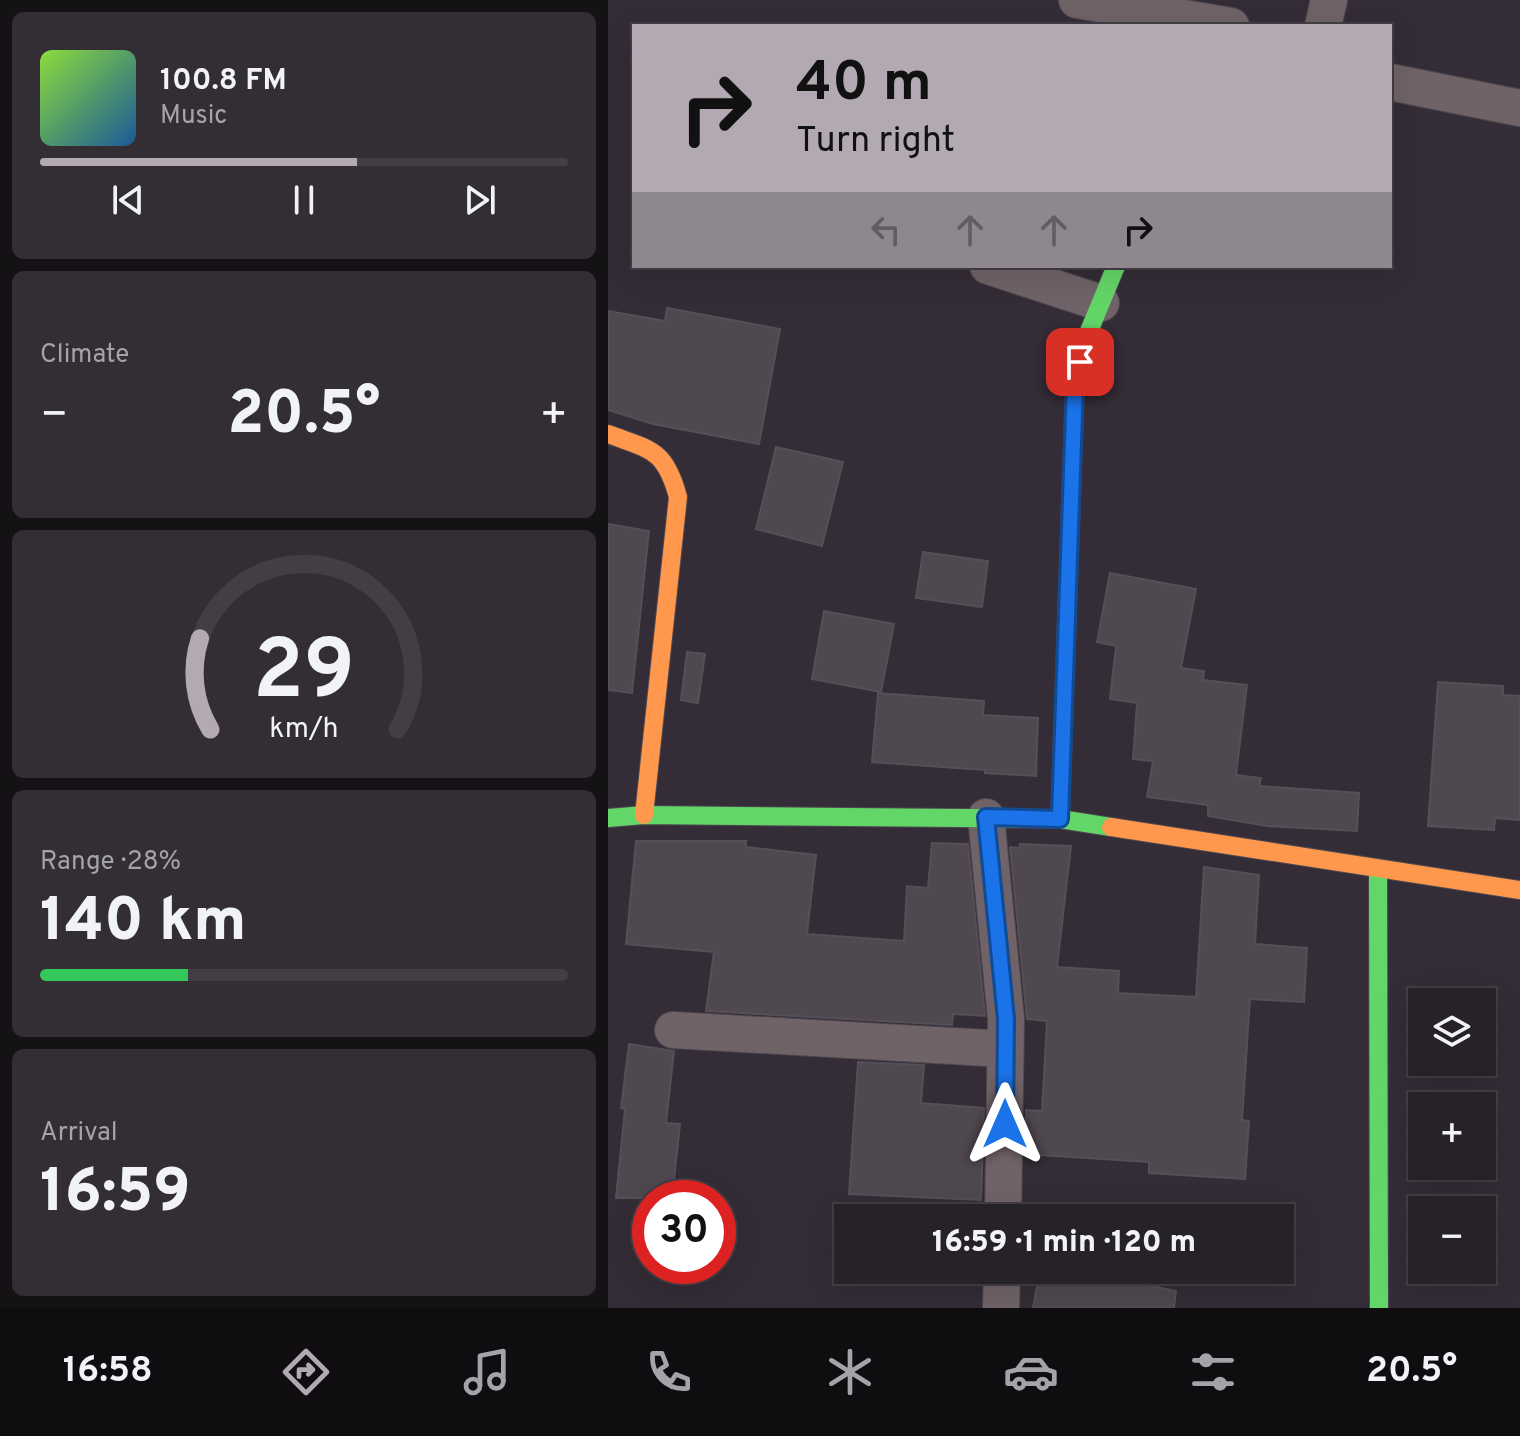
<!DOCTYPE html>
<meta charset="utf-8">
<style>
:root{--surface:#272128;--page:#332e34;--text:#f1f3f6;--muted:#a4a3a8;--line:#433e45;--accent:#b3a9b3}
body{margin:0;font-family:Overpass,sans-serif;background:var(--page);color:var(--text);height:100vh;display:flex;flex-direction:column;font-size:30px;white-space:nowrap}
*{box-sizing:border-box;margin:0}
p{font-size:26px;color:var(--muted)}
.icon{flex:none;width:44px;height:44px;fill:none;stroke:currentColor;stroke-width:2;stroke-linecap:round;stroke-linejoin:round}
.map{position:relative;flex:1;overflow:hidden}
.details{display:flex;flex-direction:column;gap:12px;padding:12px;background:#151216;width:608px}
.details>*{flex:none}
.guide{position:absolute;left:24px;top:24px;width:760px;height:244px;border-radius:0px;box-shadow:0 8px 32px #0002,0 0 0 2px var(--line);background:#b3a9b3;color:#111;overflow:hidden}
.fabs{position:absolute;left:800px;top:988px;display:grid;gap:16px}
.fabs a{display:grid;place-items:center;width:88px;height:88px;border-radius:0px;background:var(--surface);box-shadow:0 8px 32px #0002,0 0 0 2px var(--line);font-size:40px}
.speed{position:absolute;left:24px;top:1180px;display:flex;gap:16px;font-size:40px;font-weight:700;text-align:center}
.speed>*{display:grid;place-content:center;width:104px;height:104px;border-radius:50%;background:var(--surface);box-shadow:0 8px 32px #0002,0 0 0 2px var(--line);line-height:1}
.speed .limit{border:12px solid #d22;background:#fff;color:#111}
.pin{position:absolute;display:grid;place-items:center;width:68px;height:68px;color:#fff;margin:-34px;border-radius:16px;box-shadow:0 4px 12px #0006}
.me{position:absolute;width:88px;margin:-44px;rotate:0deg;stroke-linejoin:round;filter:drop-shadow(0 0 6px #0008)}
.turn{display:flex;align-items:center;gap:28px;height:168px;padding:0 32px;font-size:36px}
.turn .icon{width:104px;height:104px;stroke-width:2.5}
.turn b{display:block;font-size:56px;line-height:68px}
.lanes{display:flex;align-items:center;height:76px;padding:0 32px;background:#0003;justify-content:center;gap:40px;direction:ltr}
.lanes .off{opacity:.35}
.big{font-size:60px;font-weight:800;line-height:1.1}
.details .widget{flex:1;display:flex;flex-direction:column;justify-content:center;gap:12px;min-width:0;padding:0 28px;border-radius:12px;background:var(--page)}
.details .dial{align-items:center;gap:0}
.dial svg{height:208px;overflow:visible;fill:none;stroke:var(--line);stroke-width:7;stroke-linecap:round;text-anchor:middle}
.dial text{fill:var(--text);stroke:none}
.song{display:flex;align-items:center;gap:24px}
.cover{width:96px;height:96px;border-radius:12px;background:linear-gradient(135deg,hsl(90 70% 55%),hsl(210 70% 35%))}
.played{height:8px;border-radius:4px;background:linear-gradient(90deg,var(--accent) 60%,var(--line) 60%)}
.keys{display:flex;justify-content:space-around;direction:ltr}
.heat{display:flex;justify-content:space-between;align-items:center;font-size:44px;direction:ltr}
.charge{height:12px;border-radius:6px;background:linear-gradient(90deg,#34c759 28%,var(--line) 0)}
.trip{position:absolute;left:226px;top:1204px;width:460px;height:80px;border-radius:0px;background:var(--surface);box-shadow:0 8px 32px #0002,0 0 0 2px var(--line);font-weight:800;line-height:80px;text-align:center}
.tab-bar{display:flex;height:128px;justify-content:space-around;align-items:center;background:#100d10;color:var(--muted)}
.tab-bar .icon{width:56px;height:56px}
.tab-bar .current{color:var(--accent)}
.tab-bar b{font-size:36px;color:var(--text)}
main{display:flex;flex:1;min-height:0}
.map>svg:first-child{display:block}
.building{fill:#4f484f;stroke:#564f58;stroke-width:2}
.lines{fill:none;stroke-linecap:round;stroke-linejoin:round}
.street-casing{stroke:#4e4850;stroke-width:38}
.fast-casing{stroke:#4e4850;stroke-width:20}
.slow-casing{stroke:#4e4850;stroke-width:20}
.street{stroke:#706368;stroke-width:36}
.fast{stroke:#63d668;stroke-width:18}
.slow{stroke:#ff974d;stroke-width:18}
.route-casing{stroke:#114b97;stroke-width:20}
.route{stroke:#1a73e8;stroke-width:14}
</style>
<main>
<section class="details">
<div class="widget">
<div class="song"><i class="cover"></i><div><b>100.8 FM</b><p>Music</p></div></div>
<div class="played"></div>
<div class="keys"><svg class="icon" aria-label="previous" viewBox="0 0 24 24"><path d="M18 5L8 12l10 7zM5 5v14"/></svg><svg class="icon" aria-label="pause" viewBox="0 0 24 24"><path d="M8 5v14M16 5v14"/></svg><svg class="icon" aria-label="next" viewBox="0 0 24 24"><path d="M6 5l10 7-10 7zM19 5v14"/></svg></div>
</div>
<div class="widget"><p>Climate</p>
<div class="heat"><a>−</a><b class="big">20.5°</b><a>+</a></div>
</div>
<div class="widget dial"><svg viewBox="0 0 100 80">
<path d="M14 69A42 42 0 1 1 86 69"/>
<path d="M14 69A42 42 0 0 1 10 34" stroke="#b3a9b3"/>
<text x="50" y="56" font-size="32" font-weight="700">29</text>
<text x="50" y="72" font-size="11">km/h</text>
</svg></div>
<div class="widget"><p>Range · 28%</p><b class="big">140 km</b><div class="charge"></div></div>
<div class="widget"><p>Arrival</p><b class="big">16:59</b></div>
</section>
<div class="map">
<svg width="912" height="1308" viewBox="0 0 912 1308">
<rect width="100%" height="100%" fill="#342c36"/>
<!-- building -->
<g class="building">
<polygon points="59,308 172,329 151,444 45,424 0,410 0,311 57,321"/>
<polygon points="168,447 235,462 214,546 148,529"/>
<polygon points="0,524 41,531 24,693 0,690"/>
<polygon points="315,552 380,561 374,607 308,598"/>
<polygon points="502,573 588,589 573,668 596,671 595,680 639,685 628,775 653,778 651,786 751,793 749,831 659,826 600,816 600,805 539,797 545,761 525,759 529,703 502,699 508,646 489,642"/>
<polygon points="216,611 286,624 273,692 204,679"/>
<polygon points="79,652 97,654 90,703 73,700"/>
<polygon points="830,682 895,686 895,695 912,696 912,820 887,818 886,830 820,826"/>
<polygon points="270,693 376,701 375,715 430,718 428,776 377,773 377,770 264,762"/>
<polygon points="28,841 138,841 138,847 208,855 199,934 296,941 299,886 320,888 324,843 360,844 377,1016 345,1014 344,1025 98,1011 106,952 18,944"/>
<polygon points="412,844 463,846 449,967 511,971 510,993 588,997 596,867 651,875 647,944 699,948 696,1002 642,999 634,1120 641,1121 637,1179 541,1173 541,1162 417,1154 418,1110 434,1111 439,1021 419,1019 402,847 412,848"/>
<polygon points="21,1044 66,1051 58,1123 72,1124 64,1198 8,1198 17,1109 13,1108"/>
<polygon points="250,1062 316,1065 313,1103 376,1108 373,1200 241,1194"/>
<polygon points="432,1270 467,1270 568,1291 566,1308 425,1308"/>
</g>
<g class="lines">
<defs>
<g id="street">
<polyline points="469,0 623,26"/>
<polyline points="715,26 721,0"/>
<polyline points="782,82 912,108"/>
<polyline points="380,266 493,303"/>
<polyline points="378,817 398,1019 395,1218"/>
<polyline points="65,1030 397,1049"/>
<polyline points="393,1308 394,1270"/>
</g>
<g id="fast">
<polyline points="0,818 36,815 452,819 503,827"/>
<polyline points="452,819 467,384 477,341 508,266"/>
<polyline points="770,869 771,1308"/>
</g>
<g id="slow">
<path d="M0 434C43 450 57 449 70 497L36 815"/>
<polyline points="503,827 912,890"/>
</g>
</defs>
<!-- street casing -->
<use href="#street" class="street-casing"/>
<!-- fast casing -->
<use href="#fast" class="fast-casing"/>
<!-- slow casing -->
<use href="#slow" class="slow-casing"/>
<!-- street -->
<use href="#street" class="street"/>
<!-- fast -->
<use href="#fast" class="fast"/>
<!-- slow -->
<use href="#slow" class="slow"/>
</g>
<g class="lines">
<defs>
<polyline id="route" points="397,1124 398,1019 378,817 452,819 467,384 472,362"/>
</defs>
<!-- route casing -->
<use href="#route" class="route-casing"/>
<!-- route -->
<use href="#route" class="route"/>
</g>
</svg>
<div class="fabs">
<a><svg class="icon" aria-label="layers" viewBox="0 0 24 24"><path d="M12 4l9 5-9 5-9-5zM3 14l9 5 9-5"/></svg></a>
<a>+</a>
<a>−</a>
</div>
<div class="speed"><div class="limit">30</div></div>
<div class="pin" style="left:472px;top:362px;background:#d93025"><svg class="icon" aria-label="arrive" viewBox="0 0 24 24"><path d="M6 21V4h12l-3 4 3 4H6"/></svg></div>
<svg class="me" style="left:397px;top:1124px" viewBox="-20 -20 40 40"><path d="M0-17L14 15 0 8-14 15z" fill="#1a73e8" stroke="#fff" stroke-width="4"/></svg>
<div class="trip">16:59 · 1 min · 120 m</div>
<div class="guide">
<div class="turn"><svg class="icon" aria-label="right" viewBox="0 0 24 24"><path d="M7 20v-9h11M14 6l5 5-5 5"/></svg><div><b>40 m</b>Turn right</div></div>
<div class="lanes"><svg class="icon off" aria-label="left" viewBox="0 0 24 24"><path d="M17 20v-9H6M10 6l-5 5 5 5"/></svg><svg class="icon off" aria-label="ahead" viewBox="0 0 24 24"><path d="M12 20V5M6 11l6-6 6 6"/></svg><svg class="icon off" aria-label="ahead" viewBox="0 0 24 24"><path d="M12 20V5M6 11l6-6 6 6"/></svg><svg class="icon" aria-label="right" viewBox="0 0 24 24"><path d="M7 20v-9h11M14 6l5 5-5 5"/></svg></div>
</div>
</div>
</main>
<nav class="tab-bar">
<b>16:58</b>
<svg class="icon current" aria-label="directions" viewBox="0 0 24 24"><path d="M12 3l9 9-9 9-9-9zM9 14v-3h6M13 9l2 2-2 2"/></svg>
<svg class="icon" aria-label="music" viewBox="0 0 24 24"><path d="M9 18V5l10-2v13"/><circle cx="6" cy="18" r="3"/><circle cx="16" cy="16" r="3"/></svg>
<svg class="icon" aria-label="phone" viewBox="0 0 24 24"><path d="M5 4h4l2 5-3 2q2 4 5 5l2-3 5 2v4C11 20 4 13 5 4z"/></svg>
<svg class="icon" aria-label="climate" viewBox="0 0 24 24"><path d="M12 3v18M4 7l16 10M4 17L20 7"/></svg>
<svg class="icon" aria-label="car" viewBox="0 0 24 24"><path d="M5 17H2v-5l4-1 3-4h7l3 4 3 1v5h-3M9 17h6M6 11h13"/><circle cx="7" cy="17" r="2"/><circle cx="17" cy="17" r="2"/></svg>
<svg class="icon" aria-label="filters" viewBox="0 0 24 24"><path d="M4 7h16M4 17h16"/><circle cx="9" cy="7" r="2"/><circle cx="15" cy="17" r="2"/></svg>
<b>20.5°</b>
</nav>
